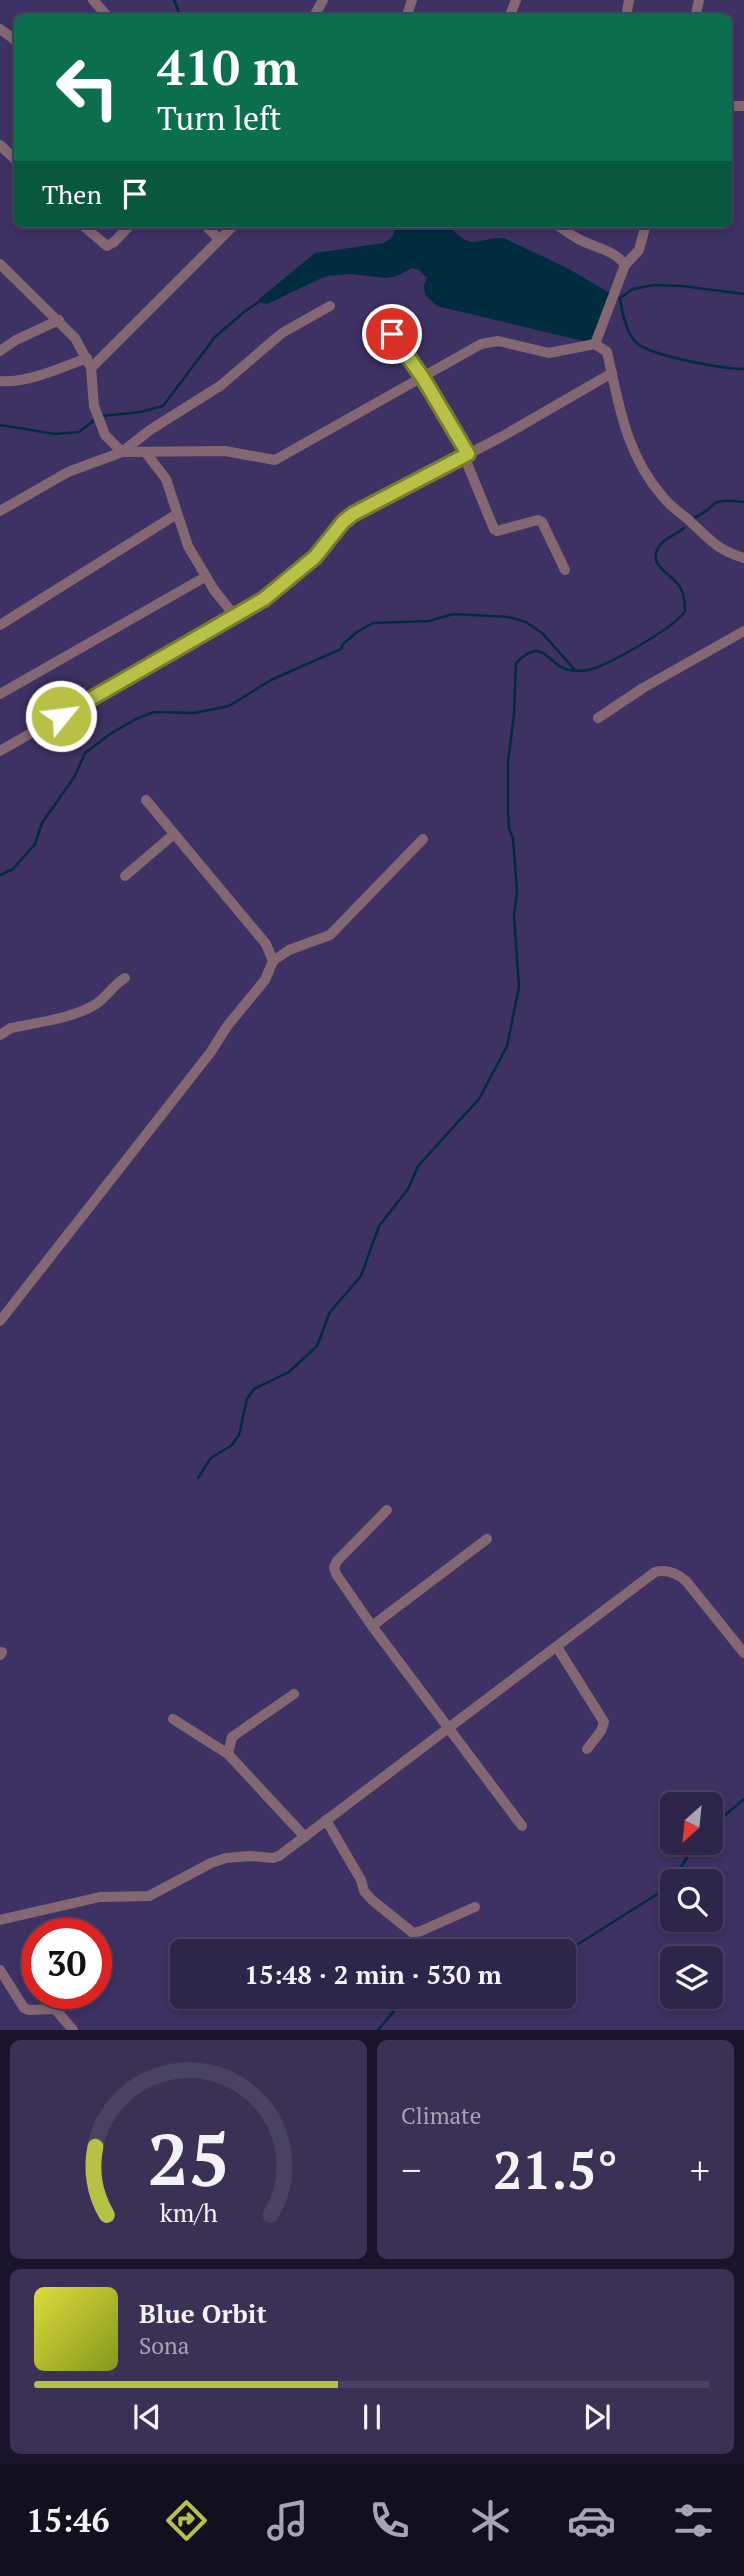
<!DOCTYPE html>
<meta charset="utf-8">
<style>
:root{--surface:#2e254b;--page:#3a3155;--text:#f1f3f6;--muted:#a7a5b5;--line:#494263;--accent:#b9c046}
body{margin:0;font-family:"PT Serif",serif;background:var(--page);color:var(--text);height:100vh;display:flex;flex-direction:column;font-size:26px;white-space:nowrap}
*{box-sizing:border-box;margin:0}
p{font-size:23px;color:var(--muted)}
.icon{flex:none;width:38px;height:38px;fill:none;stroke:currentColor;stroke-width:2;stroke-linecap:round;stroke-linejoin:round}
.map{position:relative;height:2030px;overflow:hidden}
.side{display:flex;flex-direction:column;gap:10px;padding:10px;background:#191429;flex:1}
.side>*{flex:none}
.guide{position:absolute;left:14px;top:14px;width:718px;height:214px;border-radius:10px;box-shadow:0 4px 10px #0003,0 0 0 2px var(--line);background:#0b6e4f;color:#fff;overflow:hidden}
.needle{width:46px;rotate:207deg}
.buttons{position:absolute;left:660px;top:1792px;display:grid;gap:14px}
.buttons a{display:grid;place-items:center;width:63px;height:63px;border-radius:10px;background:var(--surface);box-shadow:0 4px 10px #0003,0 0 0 2px var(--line);font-size:35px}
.speed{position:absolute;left:21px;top:1918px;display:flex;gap:14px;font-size:35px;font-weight:700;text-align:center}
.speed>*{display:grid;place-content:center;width:91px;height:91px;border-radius:50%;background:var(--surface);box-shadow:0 4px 10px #0003,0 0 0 2px var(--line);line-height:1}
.speed .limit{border:10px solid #d22;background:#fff;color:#111}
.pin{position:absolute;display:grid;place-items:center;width:60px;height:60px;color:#fff;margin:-30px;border:4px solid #fff;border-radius:50%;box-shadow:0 2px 7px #0007}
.me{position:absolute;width:77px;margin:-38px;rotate:61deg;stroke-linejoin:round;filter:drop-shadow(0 0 5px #0008)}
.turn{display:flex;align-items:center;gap:24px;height:147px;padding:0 28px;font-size:32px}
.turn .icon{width:91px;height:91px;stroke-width:2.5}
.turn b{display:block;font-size:49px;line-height:60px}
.then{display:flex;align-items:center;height:66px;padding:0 28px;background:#0003;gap:14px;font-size:26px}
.big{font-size:52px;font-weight:600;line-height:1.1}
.side .widget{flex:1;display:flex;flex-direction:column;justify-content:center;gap:10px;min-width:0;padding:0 24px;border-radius:10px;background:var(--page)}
.side .dial{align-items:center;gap:0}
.dial svg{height:182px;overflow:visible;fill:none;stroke:var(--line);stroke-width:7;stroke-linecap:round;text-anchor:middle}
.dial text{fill:var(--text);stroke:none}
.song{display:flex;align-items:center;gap:21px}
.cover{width:84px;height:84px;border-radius:10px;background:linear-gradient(135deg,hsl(60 70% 55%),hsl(70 70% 35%))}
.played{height:7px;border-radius:4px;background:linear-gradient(90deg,var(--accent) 45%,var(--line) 45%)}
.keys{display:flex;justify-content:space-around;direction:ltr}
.heat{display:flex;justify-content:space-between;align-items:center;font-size:38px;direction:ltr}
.side .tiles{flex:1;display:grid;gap:10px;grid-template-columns:1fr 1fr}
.widget:last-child{grid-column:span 2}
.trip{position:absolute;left:170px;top:1939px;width:406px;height:70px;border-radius:10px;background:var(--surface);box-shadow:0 4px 10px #0003,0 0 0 2px var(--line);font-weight:600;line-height:70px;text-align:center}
.menu{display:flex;height:112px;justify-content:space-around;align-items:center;background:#120f1e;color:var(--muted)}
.menu .icon{width:49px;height:49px}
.menu .current{color:var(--accent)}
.menu b{font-size:32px;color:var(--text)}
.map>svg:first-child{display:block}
.water{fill:#002c40}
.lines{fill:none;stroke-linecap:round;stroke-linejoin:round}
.stream{stroke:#002c40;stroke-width:2.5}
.minor{stroke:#836773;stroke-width:10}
.route-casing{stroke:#787d2e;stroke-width:18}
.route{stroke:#b9c046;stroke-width:12}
</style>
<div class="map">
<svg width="744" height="2030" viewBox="0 0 744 2030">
<rect width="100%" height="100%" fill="#3e3164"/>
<!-- water -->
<path class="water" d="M391 224H447C474 254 475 237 504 238L567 268 613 295 595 344 437 306 425 295 424 285 427 278 419 270 412 268 397 276 387 278 350 274 326 276 267 304 259 302V299L315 253 383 243C392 238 398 234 391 224Z"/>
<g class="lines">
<!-- stream -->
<g class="stream">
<polyline points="174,0 181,18"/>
<polyline points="615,298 620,298 633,289 654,285 682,286 744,294"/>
<path d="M620 298C622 313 626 334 638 344 653 356 723 369 744 369"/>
<polyline points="102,416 140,412 163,406 215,337 244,312 260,301"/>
<polyline points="0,425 55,434 79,432 96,419"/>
<path d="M692 519C720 507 705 497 744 502"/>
<polyline points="0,875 13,869 35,844 42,823 75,776 85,753 110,734 136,719 154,712 194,713 229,706 271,680 341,649 343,644 357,632 373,623 429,621 453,614 508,617 526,622 542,633 575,670"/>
<path d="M198 1478 211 1458 232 1445 239 1435 247 1399 254 1389 289 1372 317 1346 330 1312 361 1276 379 1226 408 1189 418 1166 479 1099 507 1046 519 987 514 916 517 891 513 839 509 828 508 812V762L514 714 516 663C546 633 548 669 571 670 576 671 583 671 588 670 607 666 676 627 685 611 685 602 684 591 678 584 668 572 645 563 661 544 667 537 677 534 684 528"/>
<polyline points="710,1828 744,1799"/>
<polyline points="564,1953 659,1893 668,1886 697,1843"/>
<polyline points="378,2030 406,1997"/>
</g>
<!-- minor -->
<g class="minor">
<polyline points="93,0 109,18"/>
<polyline points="313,18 323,0"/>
<polyline points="406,18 412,0"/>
<polyline points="509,18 516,0"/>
<polyline points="626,18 629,0"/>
<polyline points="695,18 699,0"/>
<polyline points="0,29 18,42"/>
<polyline points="728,106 744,106"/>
<polyline points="0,145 18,162"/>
<polyline points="81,224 107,246 114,242 131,224"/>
<polyline points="204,224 219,239"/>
<path d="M555 224C562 228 568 233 575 237 592 248 613 248 625 265"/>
<polyline points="0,264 75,338 91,368 94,406 105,435 122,452 225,451 275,460 481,344 498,341 549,353 595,344"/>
<polyline points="392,334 423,378 468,454"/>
<path d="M595 344 607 352C619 405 626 455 663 497 671 507 682 514 691 522 711 541 718 550 744 558"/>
<polyline points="595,344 625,265 639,250 646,224"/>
<polyline points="0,351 16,340 59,320"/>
<polyline points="91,368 235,224"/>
<path d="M0 381C25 384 63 367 87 358"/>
<polyline points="146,453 166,479 188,546 214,590 235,616"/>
<polyline points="464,456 494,529 497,531 538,520 542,522 565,570"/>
<polyline points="0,511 68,472 122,452 150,430 220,386 282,333 330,306"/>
<polyline points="0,625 177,514"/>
<polyline points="0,694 205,577"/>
<polyline points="598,718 643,688 744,631"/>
<polyline points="0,751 264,599 315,557 343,522 353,514 503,436 612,373"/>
<polyline points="125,876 174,834"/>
<polyline points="273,961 289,950 330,935 423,839"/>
<path d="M0 1035 11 1028C38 1022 72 1019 96 1004 107 997 113 985 125 978"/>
<polyline points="0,1321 210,1053 228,1025 265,980 273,961 266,944 146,800"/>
<polyline points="487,1539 372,1626 522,1826"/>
<polyline points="372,1626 336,1574 334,1567 337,1561 387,1510"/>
<polyline points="557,1647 604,1722 601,1731 587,1749"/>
<polyline points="0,1655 2,1652"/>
<polyline points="173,1719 228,1754 305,1837"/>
<polyline points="228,1754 232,1737 294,1694"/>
<polyline points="326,1820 361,1880 364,1891 372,1900 413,1933 421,1931 475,1907"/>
<path d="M0 1920 100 1897 149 1896 211 1863 226 1858 250 1856 273 1858 279 1856 655 1572C667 1569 677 1573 686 1581L744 1653"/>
<polyline points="0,1970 24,2008 29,2010 55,2009 73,2030"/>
</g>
</g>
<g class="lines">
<defs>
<polyline id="route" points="61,716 264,599 315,557 343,522 353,514 468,454 423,378 392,334"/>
</defs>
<!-- route casing -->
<use href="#route" class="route-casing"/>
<!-- route -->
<use href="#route" class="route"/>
</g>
</svg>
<div class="buttons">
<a><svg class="needle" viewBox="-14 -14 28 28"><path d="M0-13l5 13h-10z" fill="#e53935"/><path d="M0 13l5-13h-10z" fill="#a7a5b5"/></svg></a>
<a><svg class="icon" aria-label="search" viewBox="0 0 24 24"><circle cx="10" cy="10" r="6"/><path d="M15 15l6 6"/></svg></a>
<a><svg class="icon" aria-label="layers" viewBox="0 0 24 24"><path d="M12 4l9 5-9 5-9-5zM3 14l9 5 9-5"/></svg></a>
</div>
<div class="speed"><div class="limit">30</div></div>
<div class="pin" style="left:392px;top:334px;background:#d93025"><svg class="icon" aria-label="arrive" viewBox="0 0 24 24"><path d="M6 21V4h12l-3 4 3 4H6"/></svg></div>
<svg class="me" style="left:61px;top:716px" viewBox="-20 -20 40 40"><circle r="17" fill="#b9c046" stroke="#fff" stroke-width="3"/><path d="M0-11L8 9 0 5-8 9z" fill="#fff"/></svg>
<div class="trip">15:48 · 2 min · 530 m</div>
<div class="guide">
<div class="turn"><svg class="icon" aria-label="left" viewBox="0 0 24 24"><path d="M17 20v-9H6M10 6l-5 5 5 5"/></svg><div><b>410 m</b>Turn left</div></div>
<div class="then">Then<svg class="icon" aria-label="arrive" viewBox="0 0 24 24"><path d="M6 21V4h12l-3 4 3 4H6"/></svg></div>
</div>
</div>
<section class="side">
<div class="tiles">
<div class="widget dial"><svg viewBox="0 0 100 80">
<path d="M14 69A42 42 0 1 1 86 69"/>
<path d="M14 69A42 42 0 0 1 9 39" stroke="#b9c046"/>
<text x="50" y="56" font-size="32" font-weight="700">25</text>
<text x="50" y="72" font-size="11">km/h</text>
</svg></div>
<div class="widget"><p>Climate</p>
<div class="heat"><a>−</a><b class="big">21.5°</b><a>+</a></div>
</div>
<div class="widget">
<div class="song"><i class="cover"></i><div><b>Blue Orbit</b><p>Sona</p></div></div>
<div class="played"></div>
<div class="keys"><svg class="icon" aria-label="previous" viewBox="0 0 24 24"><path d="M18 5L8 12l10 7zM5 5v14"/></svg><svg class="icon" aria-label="pause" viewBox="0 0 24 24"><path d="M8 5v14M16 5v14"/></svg><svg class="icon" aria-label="next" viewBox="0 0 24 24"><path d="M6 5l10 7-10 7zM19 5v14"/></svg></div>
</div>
</div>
</section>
<nav class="menu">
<b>15:46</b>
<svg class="icon current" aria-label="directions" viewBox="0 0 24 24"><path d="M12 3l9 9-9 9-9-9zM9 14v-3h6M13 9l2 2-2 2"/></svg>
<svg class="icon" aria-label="music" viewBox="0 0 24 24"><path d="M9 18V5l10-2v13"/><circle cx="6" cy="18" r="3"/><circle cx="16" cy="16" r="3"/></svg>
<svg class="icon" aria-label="phone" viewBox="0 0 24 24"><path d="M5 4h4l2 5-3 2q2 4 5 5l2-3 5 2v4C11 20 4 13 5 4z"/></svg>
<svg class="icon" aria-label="climate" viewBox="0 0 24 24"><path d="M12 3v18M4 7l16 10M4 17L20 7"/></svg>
<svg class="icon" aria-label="car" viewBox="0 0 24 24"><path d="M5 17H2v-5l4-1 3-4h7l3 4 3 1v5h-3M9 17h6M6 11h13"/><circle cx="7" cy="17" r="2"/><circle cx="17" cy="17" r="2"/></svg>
<svg class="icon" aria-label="filters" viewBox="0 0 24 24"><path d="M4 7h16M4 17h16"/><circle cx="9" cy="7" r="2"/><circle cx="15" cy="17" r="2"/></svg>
</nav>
